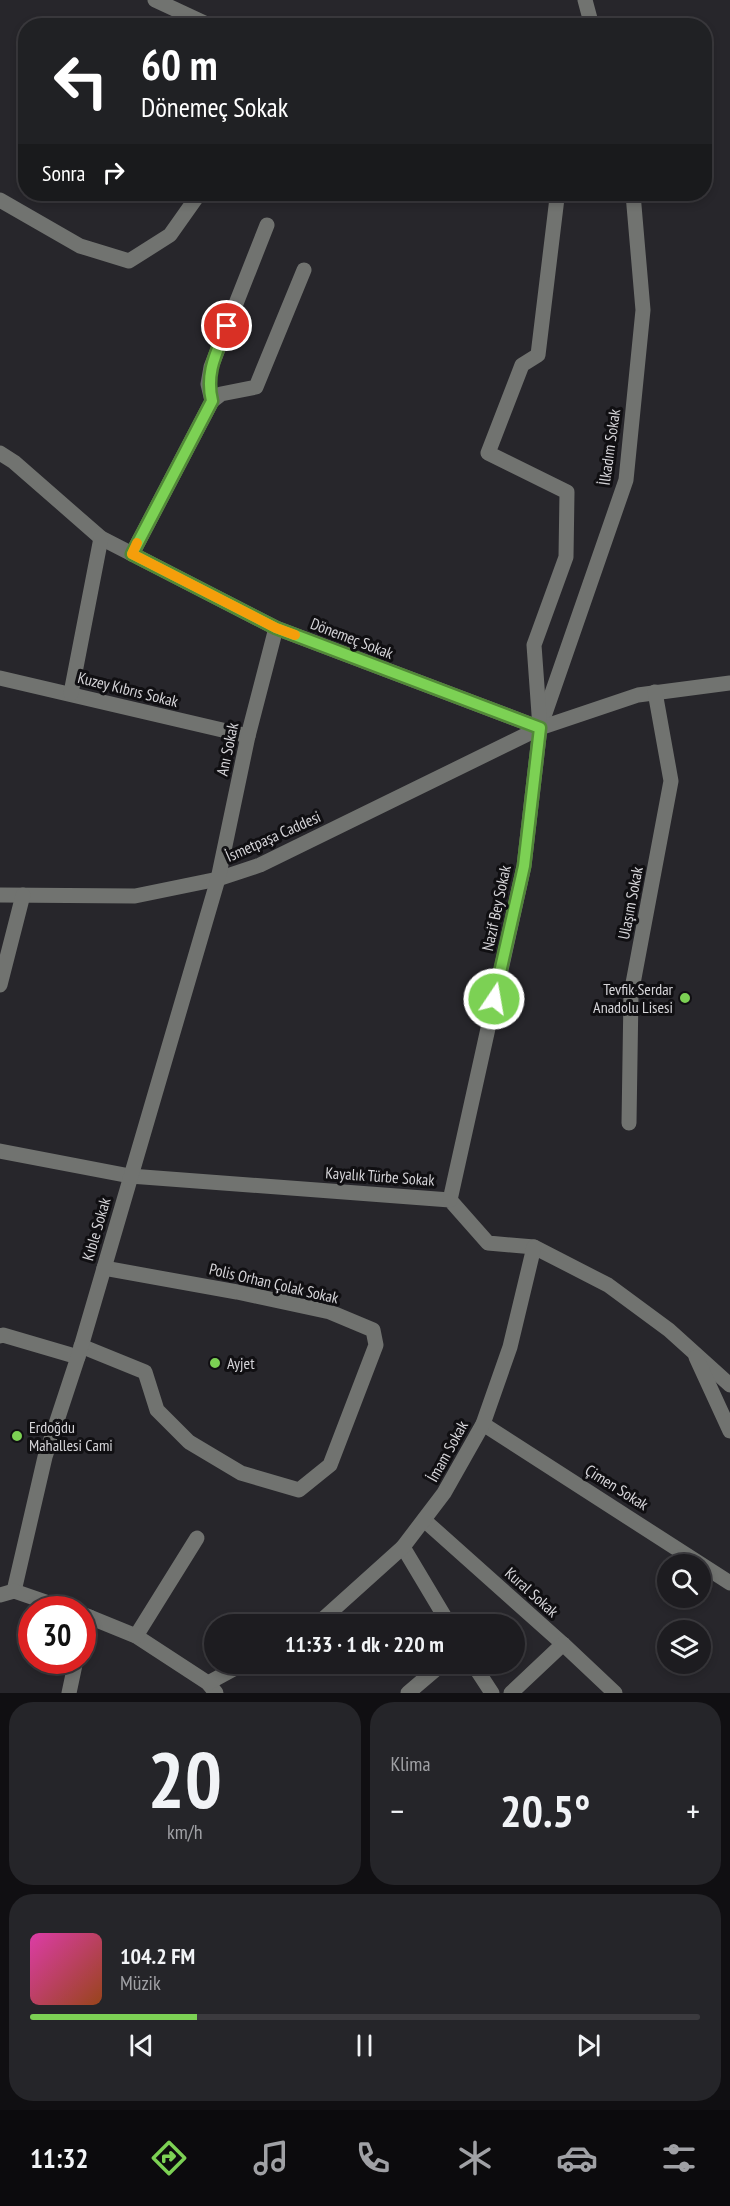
<!DOCTYPE html>
<html lang="tr">
<meta charset="utf-8">
<style>
:root{--surface:#1d1c20;--page:#252529;--text:#f1f3f6;--muted:#a0a1a5;--line:#3b3a3e;--accent:#7cd154}
body{margin:0;font-family:"PT Sans Narrow",sans-serif;background:var(--page);color:var(--text);height:100vh;display:flex;flex-direction:column;font-size:22px;white-space:nowrap}
*{box-sizing:border-box;margin:0}
p{font-size:20px;color:var(--muted)}
.icon{flex:none;width:33px;height:33px;fill:none;stroke:currentColor;stroke-width:2;stroke-linecap:round;stroke-linejoin:round}
.map{position:relative;height:1693px;overflow:hidden}
.details{display:flex;flex-direction:column;gap:9px;padding:9px;background:#100f12;flex:1}
.details>*{flex:none}
.banner{position:absolute;left:18px;top:18px;width:694px;height:183px;border-radius:24px;box-shadow:0 3px 9px #0003,0 0 0 2px var(--line);background:#202124;color:#fff;overflow:hidden}
.buttons{position:absolute;left:657px;top:1554px;display:grid;gap:12px}
.buttons a{display:grid;place-items:center;width:54px;height:54px;border-radius:50%;background:var(--surface);box-shadow:0 3px 9px #0003,0 0 0 2px var(--line);font-size:30px}
.speed{position:absolute;left:18px;top:1596px;display:flex;gap:12px;font-size:30px;font-weight:700;text-align:center}
.speed>*{display:grid;place-content:center;width:78px;height:78px;border-radius:50%;background:var(--surface);box-shadow:0 3px 9px #0003,0 0 0 2px var(--line);line-height:1}
.speed .limit{border:9px solid #d22;background:#fff;color:#111}
.pin{position:absolute;display:grid;place-items:center;width:51px;height:51px;color:#fff;margin:-26px;border:3px solid #fff;border-radius:50%;box-shadow:0 2px 6px #0007}
.me{position:absolute;width:66px;margin:-33px;rotate:12deg;stroke-linejoin:round;filter:drop-shadow(0 0 4px #0008)}
.turn{display:flex;align-items:center;gap:21px;height:126px;padding:0 24px;font-size:27px}
.turn .icon{width:78px;height:78px;stroke-width:2.5}
.turn b{display:block;font-size:42px;line-height:51px}
.then{display:flex;align-items:center;height:57px;padding:0 24px;background:#0003;gap:12px;font-size:22px}
.big{font-size:45px;font-weight:800;line-height:1.1}
.details .card{flex:1;display:flex;flex-direction:column;justify-content:center;gap:9px;min-width:0;padding:0 21px;border-radius:24px;background:var(--page)}
.details .dial{align-items:center;gap:0}
.dial b{font-size:78px;line-height:1}
.song{display:flex;align-items:center;gap:18px}
.cover{width:72px;height:72px;border-radius:9px;background:linear-gradient(135deg,hsl(320 70% 55%),hsl(20 70% 35%))}
.played{height:6px;border-radius:3px;background:linear-gradient(90deg,var(--accent) 25%,var(--line) 25%)}
.keys{display:flex;justify-content:space-around;direction:ltr}
.heat{display:flex;justify-content:space-between;align-items:center;font-size:33px;direction:ltr}
.details .tiles{flex:1;display:grid;gap:9px;grid-template-columns:1fr 1fr}
.card:last-child{grid-column:span 2}
.trip{position:absolute;left:204px;top:1614px;width:321px;height:60px;border-radius:30px;background:var(--surface);box-shadow:0 3px 9px #0003,0 0 0 2px var(--line);font-weight:800;line-height:60px;text-align:center}
.dock{display:flex;height:96px;justify-content:space-around;align-items:center;background:#0c0b0d;color:var(--muted)}
.dock .icon{width:42px;height:42px}
.dock .active{color:var(--accent)}
.dock b{font-size:27px;color:var(--text)}
.map>svg:first-child{display:block}
.lines{fill:none;stroke-linecap:round;stroke-linejoin:round}
.minor{stroke:#717370;stroke-width:15}
.route-casing{stroke:#518837;stroke-width:15}
.route{stroke:#7cd154;stroke-width:10}
.slow{stroke:#f59e0b;stroke-width:10}
.poi-dot{fill:#7cd154;stroke:#100f12;stroke-width:2}
.labels{text-anchor:middle;stroke-width:6;stroke-linejoin:round;paint-order:stroke}
.street-label{font-size:16px;fill:#d6d5d9;stroke:#100f12}
.poi-label{font-size:16px;fill:#d6d5d9;stroke:#100f12;text-anchor:start}
</style>
<div class="map">
<svg width="730" height="1693" viewBox="0 0 730 1693">
<rect width="100%" height="100%" fill="#27262b"/>
<g class="lines">
<!-- minor -->
<g class="minor">
<polyline points="155,0 211,26"/>
<polyline points="585,0 592,26"/>
<polyline points="0,200 80,246 129,261 170,235 199,194"/>
<polyline points="212,401 208,384 211,367 267,225"/>
<polyline points="0,453 14,462 101,538 276,628 540,728"/>
<polyline points="132,554 212,401 221,394 256,387 304,270"/>
<polyline points="0,678 248,736"/>
<polyline points="71,693 101,538"/>
<polyline points="542,722 626,480 643,310 633,194"/>
<polyline points="0,895 135,896 218,879 260,865 540,728 638,695 730,683"/>
<polyline points="0,985 23,895"/>
<polyline points="629,1123 631,994 671,781 655,692"/>
<polyline points="0,1151 130,1176 450,1200 488,1243 534,1247 608,1285 669,1330 730,1385"/>
<polyline points="450,1200 524,866 540,728 534,645 566,557 567,492 488,453 522,365 538,355 557,198"/>
<polyline points="0,1336 3,1335 78,1357"/>
<polyline points="81,1346 145,1372 157,1410 189,1442 241,1473 299,1490 330,1465 376,1345 373,1330 330,1312 237,1292 104,1268"/>
<polyline points="696,1357 730,1431"/>
<polyline points="483,1424 730,1583"/>
<polyline points="424,1520 563,1644 615,1693"/>
<polyline points="403,1547 449,1624"/>
<polyline points="14,1591 45,1457 78,1357 218,879 248,736 276,628"/>
<polyline points="0,1595 14,1591 69,1610"/>
<polyline points="82,1614 136,1636 208,1683 216,1693"/>
<polyline points="313,1624 323,1619 403,1547 444,1493 483,1424 510,1347 534,1247"/>
<polyline points="136,1636 197,1538"/>
<polyline points="82,1641 90,1617"/>
<polyline points="473,1664 492,1693"/>
<polyline points="208,1683 243,1664"/>
<polyline points="69,1693 76,1660"/>
<polyline points="408,1693 442,1664"/>
<polyline points="511,1693 563,1644"/>
</g>
</g>
<g class="lines">
<defs>
<path id="route" d="M227 326C217 352 205 372 212 401L132 554 276 628 540 728 524 866 494 999"/>
</defs>
<!-- route casing -->
<use href="#route" class="route-casing"/>
<!-- route -->
<use href="#route" class="route"/>
<!-- slow -->
<polyline class="slow" points="137,543 132,554 276,628 295,635"/>
</g>
<!-- markers -->
<g class="poi-dot">
<circle cx="685" cy="998" r="6"/>
<circle cx="215" cy="1363" r="6"/>
<circle cx="17" cy="1436" r="6"/>
</g>
<g class="labels">
<!-- street labels -->
<g class="street-label">
<text transform="translate(609 447) rotate(-82)" y="6">İlkadım Sokak</text>
<text transform="translate(352 638) rotate(21)" y="6">Dönemeç Sokak</text>
<text transform="translate(128 689) rotate(14)" y="6">Kuzey Kıbrıs Sokak</text>
<text transform="translate(227 749) rotate(-78)" y="6">Anı Sokak</text>
<text transform="translate(273 836) rotate(-24)" y="6">İsmetpaşa Caddesi</text>
<text transform="translate(630 903) rotate(-79)" y="6">Ulaşım Sokak</text>
<text transform="translate(496 908) rotate(-78)" y="6">Nazif Bey Sokak</text>
<text transform="translate(380 1176) rotate(4)" y="6">Kayalık Türbe Sokak</text>
<text transform="translate(96 1229) rotate(-74)" y="6">Kıble Sokak</text>
<text transform="translate(274 1283) rotate(13)" y="6">Polis Orhan Çolak Sokak</text>
<text transform="translate(447 1451) rotate(-61)" y="6">İmam Sokak</text>
<text transform="translate(617 1487) rotate(32)" y="6">Çimen Sokak</text>
<text transform="translate(532 1592) rotate(42)" y="6">Kural Sokak</text>
</g>
<!-- poi labels -->
<g class="poi-label">
<text x="673" y="995" text-anchor="end">Tevfik Serdar<tspan x="673" dy="18">Anadolu Lisesi</tspan></text>
<text x="227" y="1369">Ayjet</text>
<text x="29" y="1433">Erdoğdu<tspan x="29" dy="18">Mahallesi Cami</tspan></text>
</g>
</g>
</svg>
<div class="buttons">
<a><svg class="icon" aria-label="search" viewBox="0 0 24 24"><circle cx="10" cy="10" r="6"/><path d="M15 15l6 6"/></svg></a>
<a><svg class="icon" aria-label="layers" viewBox="0 0 24 24"><path d="M12 4l9 5-9 5-9-5zM3 14l9 5 9-5"/></svg></a>
</div>
<div class="speed"><div class="limit">30</div></div>
<div class="pin" style="left:227px;top:326px;background:#d93025"><svg class="icon" aria-label="arrive" viewBox="0 0 24 24"><path d="M6 21V4h12l-3 4 3 4H6"/></svg></div>
<svg class="me" style="left:494px;top:999px" viewBox="-20 -20 40 40"><circle r="17" fill="#7cd154" stroke="#fff" stroke-width="3"/><path d="M0-11L8 9 0 5-8 9z" fill="#fff"/></svg>
<div class="trip">11:33 · 1 dk · 220 m</div>
<div class="banner">
<div class="turn"><svg class="icon" aria-label="left" viewBox="0 0 24 24"><path d="M17 20v-9H6M10 6l-5 5 5 5"/></svg><div><b>60 m</b>Dönemeç Sokak</div></div>
<div class="then">Sonra<svg class="icon" aria-label="right" viewBox="0 0 24 24"><path d="M7 20v-9h11M14 6l5 5-5 5"/></svg></div>
</div>
</div>
<section class="details">
<div class="tiles">
<div class="card dial"><b>20</b><p>km/h</p></div>
<div class="card"><p>Klima</p>
<div class="heat"><a>−</a><b class="big">20.5°</b><a>+</a></div>
</div>
<div class="card">
<div class="song"><i class="cover"></i><div><b>104.2 FM</b><p>Müzik</p></div></div>
<div class="played"></div>
<div class="keys"><svg class="icon" aria-label="previous" viewBox="0 0 24 24"><path d="M18 5L8 12l10 7zM5 5v14"/></svg><svg class="icon" aria-label="pause" viewBox="0 0 24 24"><path d="M8 5v14M16 5v14"/></svg><svg class="icon" aria-label="next" viewBox="0 0 24 24"><path d="M6 5l10 7-10 7zM19 5v14"/></svg></div>
</div>
</div>
</section>
<nav class="dock">
<b>11:32</b>
<svg class="icon active" aria-label="directions" viewBox="0 0 24 24"><path d="M12 3l9 9-9 9-9-9zM9 14v-3h6M13 9l2 2-2 2"/></svg>
<svg class="icon" aria-label="music" viewBox="0 0 24 24"><path d="M9 18V5l10-2v13"/><circle cx="6" cy="18" r="3"/><circle cx="16" cy="16" r="3"/></svg>
<svg class="icon" aria-label="phone" viewBox="0 0 24 24"><path d="M5 4h4l2 5-3 2q2 4 5 5l2-3 5 2v4C11 20 4 13 5 4z"/></svg>
<svg class="icon" aria-label="climate" viewBox="0 0 24 24"><path d="M12 3v18M4 7l16 10M4 17L20 7"/></svg>
<svg class="icon" aria-label="car" viewBox="0 0 24 24"><path d="M5 17H2v-5l4-1 3-4h7l3 4 3 1v5h-3M9 17h6M6 11h13"/><circle cx="7" cy="17" r="2"/><circle cx="17" cy="17" r="2"/></svg>
<svg class="icon" aria-label="filters" viewBox="0 0 24 24"><path d="M4 7h16M4 17h16"/><circle cx="9" cy="7" r="2"/><circle cx="15" cy="17" r="2"/></svg>
</nav>
